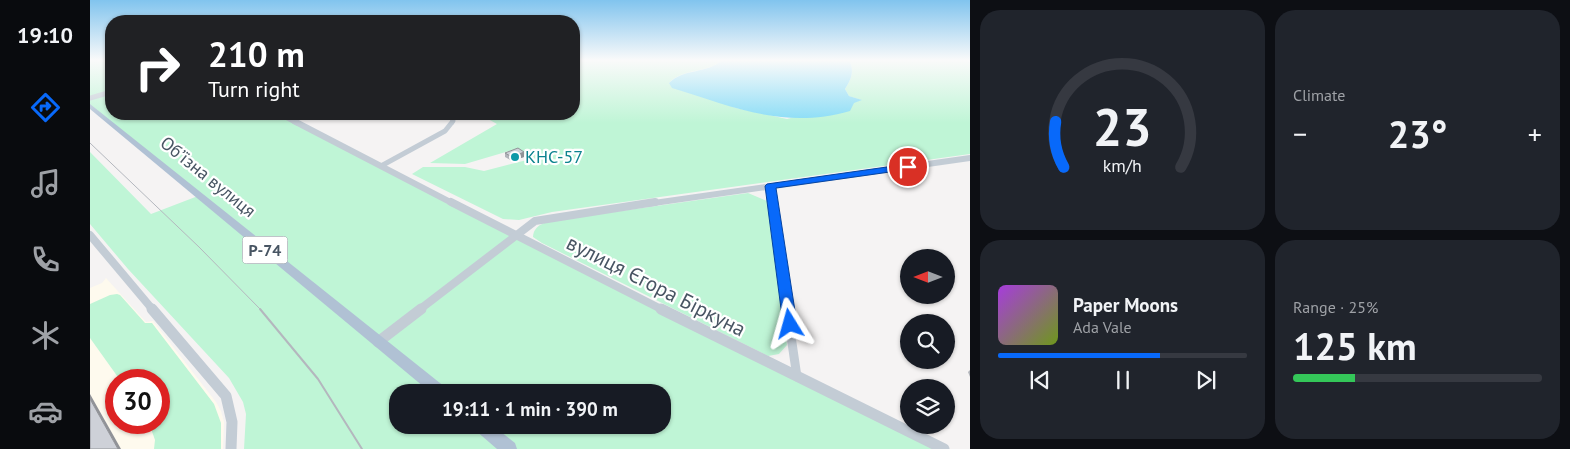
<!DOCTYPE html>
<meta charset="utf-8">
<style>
:root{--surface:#171b24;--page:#20242c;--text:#f1f3f6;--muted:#9ea1a6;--line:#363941;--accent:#0869fa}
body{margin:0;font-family:"PT Sans",sans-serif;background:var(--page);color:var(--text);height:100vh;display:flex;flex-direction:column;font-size:19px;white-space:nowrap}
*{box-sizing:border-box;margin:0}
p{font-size:16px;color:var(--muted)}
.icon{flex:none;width:28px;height:28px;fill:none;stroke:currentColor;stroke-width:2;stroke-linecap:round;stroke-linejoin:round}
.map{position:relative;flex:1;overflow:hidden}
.sheet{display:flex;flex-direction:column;gap:10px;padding:10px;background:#0d0f14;width:600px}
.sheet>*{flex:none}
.top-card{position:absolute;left:15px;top:15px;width:475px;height:105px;border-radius:20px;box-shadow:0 1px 4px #0004;background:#202124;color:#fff;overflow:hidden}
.needle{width:32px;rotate:270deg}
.fabs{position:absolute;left:810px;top:249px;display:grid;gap:10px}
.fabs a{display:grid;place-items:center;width:55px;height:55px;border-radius:50%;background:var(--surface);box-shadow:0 1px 4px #0004;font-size:25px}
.speed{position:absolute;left:15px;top:369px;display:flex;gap:10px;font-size:25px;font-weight:700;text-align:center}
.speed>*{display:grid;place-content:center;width:65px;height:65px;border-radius:50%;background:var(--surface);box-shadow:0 1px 4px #0004;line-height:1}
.speed .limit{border:8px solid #d22;background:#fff;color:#111}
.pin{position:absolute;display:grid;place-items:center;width:42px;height:42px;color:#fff;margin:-21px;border:2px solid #fff;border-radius:50%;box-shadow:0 1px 5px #0007}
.me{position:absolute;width:55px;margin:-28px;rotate:352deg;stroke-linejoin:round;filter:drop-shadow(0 0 4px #0008)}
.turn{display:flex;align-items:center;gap:18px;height:105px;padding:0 20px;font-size:22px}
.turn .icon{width:65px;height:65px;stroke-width:2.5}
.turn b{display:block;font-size:35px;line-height:42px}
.big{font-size:38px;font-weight:700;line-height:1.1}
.sheet .tile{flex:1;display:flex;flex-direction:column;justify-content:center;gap:8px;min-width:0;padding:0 18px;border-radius:20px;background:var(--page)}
.sheet .dial{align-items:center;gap:0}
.dial svg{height:130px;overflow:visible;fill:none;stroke:var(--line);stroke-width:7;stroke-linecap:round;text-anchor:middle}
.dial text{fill:var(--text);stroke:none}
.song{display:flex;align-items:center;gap:15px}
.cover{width:60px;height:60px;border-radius:8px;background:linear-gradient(135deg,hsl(280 70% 55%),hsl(80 70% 35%))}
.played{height:5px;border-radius:2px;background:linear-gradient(90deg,var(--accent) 65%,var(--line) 65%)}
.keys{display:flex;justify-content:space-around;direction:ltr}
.heat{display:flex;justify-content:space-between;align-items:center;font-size:28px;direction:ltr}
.charge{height:8px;border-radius:4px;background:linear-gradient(90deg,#34c759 25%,var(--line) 0)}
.sheet .tiles{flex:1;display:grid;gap:10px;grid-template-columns:repeat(2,1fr)}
.trip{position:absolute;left:299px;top:384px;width:282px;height:50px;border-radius:20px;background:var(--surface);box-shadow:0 1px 4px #0004;font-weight:700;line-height:50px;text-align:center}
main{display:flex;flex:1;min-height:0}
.menu{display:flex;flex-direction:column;width:90px;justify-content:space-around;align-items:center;background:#090b0e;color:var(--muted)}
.menu .icon{width:35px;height:35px}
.menu .on{color:var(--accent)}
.menu b{font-size:22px;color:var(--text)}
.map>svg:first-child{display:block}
.commercial{fill:#fefaee;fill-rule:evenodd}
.green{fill:#bff5d6;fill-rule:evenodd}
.water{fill:#87dcf6}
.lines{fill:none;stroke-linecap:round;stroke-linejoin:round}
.minor-far3{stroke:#c3ccd5;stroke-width:4}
.minor-far2{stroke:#c3ccd5;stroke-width:5}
.minor-far1{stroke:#c3ccd5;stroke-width:7}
.minor{stroke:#c3ccd5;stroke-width:9}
.tertiary-far3{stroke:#c3ccd5;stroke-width:5}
.tertiary-far2{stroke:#c3ccd5;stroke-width:6}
.tertiary-far1{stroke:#c3ccd5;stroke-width:8}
.tertiary{stroke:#c3ccd5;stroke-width:11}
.primary{fill:#b0c1d4;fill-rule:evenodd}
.tram-far1{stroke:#b4b7be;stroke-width:1}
.tram{stroke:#b4b7be;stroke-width:2}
.wall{fill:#b1b4ba}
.shaded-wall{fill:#909297}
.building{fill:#ced1d8;stroke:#909297}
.route{fill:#0869fa;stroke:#0544a2}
.culture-dot{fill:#0f9aa8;stroke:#fff;stroke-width:2}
.labels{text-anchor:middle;stroke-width:4.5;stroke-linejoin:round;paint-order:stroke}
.shield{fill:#fff;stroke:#7f8892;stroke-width:1}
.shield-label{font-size:16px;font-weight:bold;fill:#485563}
.culture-label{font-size:18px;fill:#0d838f;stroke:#fff;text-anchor:start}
.street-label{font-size:18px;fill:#485563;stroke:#fff}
.near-street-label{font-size:21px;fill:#485563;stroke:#fff}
</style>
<main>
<nav class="menu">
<b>19:10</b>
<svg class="icon on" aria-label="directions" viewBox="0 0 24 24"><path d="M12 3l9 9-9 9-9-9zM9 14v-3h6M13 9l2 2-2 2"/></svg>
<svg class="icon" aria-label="music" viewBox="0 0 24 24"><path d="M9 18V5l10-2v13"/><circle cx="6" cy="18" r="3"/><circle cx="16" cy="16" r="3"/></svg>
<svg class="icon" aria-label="phone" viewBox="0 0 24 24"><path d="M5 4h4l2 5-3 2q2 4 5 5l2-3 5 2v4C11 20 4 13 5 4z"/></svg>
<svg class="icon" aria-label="climate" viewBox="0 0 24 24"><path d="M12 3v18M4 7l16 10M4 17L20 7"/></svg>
<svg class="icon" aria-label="car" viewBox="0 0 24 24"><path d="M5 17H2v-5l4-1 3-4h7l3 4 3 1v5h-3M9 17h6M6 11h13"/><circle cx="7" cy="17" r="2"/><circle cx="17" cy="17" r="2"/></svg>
</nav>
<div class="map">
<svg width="880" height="449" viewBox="0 0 880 449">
<rect width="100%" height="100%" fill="#f5f3f3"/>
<!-- commercial -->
<path class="commercial" d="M16 278 56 322 63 321 126 402 131 411 134 422 133 449H0V288L12 283ZM26 380H69V422H26Z"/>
<!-- green -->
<g class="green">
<path d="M0 60H21V114H190L854 449H154L156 414 153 402 139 378 38 269 0 224V152L61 214 108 196 0 106ZM308 392H572V425H308Z"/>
<path d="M484 60H632C617 74 594 67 579 83L646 108 697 119 771 100 759 96 755 89C761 80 765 70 759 60H875L880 62V154L462 212 429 220 413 219 322 174 333 167H375L394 171 441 159 426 149 375 164 340 163 407 124 389 114H484Z"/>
<path d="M658 193 677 201 697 345 689 354 678 356 452 243 443 237C444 224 456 222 467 220Z"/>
<polygon points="27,294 30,295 55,323 62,323 124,404 131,423 131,449 64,449 65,440 59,423 69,422 69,380 30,380 0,338 0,304 20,295"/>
</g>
<!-- water -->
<path class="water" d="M632 60H759C765 70 761 80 755 89L759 96 772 100 764 103 760 111C694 130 644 107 582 88L579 83C594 68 617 74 632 60Z"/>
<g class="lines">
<!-- minor-far3 -->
<polyline class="minor-far3" points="362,123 363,114"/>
<!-- minor-far2 -->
<g class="minor-far2">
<polyline points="291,166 355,131 363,121"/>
<polyline points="680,186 682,204"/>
</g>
<!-- minor-far1 -->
<polyline class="minor-far1" points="682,202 698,310"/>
<!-- minor -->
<polyline class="minor" points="697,309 707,377"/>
<!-- tertiary-far3 -->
<g class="tertiary-far3">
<polyline points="0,98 21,92"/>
<polyline points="190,114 207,123"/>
</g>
<!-- tertiary-far2 -->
<g class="tertiary-far2">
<polyline points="204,121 364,204"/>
<polyline points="557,204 880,158"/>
</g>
<!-- tertiary-far1 -->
<g class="tertiary-far1">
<polyline points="361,202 573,310"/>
<polyline points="0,235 63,310"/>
<polyline points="329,310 445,221 565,202"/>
</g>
<!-- tertiary -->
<g class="tertiary">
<polyline points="62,309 136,396 142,422 141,449"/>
<polyline points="571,309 854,449"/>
<polyline points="288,342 331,309"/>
</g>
<!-- primary -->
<g class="primary">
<polygon points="0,104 355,387 357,392 340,392 0,109"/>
<polygon points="382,425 402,425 425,443 427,449 407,449 385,430"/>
</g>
<!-- tram-far1 -->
<polyline class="tram-far1" points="0,143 109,247 171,310"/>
<!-- tram -->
<polyline class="tram" points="170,309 228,379 272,449"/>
</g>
<!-- wall -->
<g class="wall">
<polygon points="434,152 434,157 422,161 415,157 415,153"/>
<polygon points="880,370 880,377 878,372"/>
</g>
<!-- shaded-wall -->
<g class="shaded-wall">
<polygon points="434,152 434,157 422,161 422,157"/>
<polygon points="0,394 31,449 28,449 0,399"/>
</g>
<!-- building -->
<g class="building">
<polygon points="428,148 434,152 422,157 415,153"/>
<polygon points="0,399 28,449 0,449"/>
</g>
<!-- sky -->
<linearGradient id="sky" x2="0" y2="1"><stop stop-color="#81c4ee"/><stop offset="0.49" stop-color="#fafafa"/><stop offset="1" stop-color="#fafafa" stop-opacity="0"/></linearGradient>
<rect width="880" height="123" fill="url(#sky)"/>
<!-- route -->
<polygon class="route" points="818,164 821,165 821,169 686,188 707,324 705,328 700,329 695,328 693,324 675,186 677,184"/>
<!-- markers -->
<circle class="culture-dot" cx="425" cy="157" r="5"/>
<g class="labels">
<!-- shield labels -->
<rect class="shield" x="152.5" y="236.5" width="45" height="27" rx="4"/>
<g class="shield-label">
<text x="175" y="256">Р-74</text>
</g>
<!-- culture labels -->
<g class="culture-label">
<text x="435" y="163">КНС-57</text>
</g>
<!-- street labels -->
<g class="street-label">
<text transform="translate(118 177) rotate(39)" y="6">Обʼїзна вулиця</text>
</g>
<!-- near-street labels -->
<g class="near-street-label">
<text transform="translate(566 286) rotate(27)" y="7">вулиця Єгора Біркуна</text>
</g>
</g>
</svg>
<div class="fabs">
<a><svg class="needle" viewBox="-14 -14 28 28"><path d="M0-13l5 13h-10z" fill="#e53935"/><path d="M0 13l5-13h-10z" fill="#9ea1a6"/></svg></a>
<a><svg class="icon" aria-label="search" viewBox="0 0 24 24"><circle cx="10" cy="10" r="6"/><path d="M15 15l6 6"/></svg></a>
<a><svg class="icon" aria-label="layers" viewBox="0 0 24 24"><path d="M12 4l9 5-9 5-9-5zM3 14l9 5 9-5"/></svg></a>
</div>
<div class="speed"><div class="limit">30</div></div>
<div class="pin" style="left:818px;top:167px;background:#d93025"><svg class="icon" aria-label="arrive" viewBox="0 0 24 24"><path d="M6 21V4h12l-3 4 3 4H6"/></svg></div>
<svg class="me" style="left:700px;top:324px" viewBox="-20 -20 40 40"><path d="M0-17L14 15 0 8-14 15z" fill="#0869fa" stroke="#fff" stroke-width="4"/></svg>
<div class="trip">19:11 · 1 min · 390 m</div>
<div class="top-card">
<div class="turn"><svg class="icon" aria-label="right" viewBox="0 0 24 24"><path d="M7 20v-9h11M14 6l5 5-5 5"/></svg><div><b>210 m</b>Turn right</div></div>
</div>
</div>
<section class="sheet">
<div class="tiles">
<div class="tile dial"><svg viewBox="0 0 100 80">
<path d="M14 69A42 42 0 1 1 86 69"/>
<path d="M14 69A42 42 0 0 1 9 41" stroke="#0869fa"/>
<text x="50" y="56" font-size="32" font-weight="700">23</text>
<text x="50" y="72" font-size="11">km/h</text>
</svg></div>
<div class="tile"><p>Climate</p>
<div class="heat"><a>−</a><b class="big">23°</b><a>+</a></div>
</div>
<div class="tile">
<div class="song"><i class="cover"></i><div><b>Paper Moons</b><p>Ada Vale</p></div></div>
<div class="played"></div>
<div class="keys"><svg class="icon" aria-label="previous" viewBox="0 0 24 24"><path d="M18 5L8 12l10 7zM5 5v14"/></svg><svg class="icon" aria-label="pause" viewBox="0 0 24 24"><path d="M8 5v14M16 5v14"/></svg><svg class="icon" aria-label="next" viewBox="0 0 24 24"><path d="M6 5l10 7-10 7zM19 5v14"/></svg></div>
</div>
<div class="tile"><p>Range · 25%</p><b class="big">125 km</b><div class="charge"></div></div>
</div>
</section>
</main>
